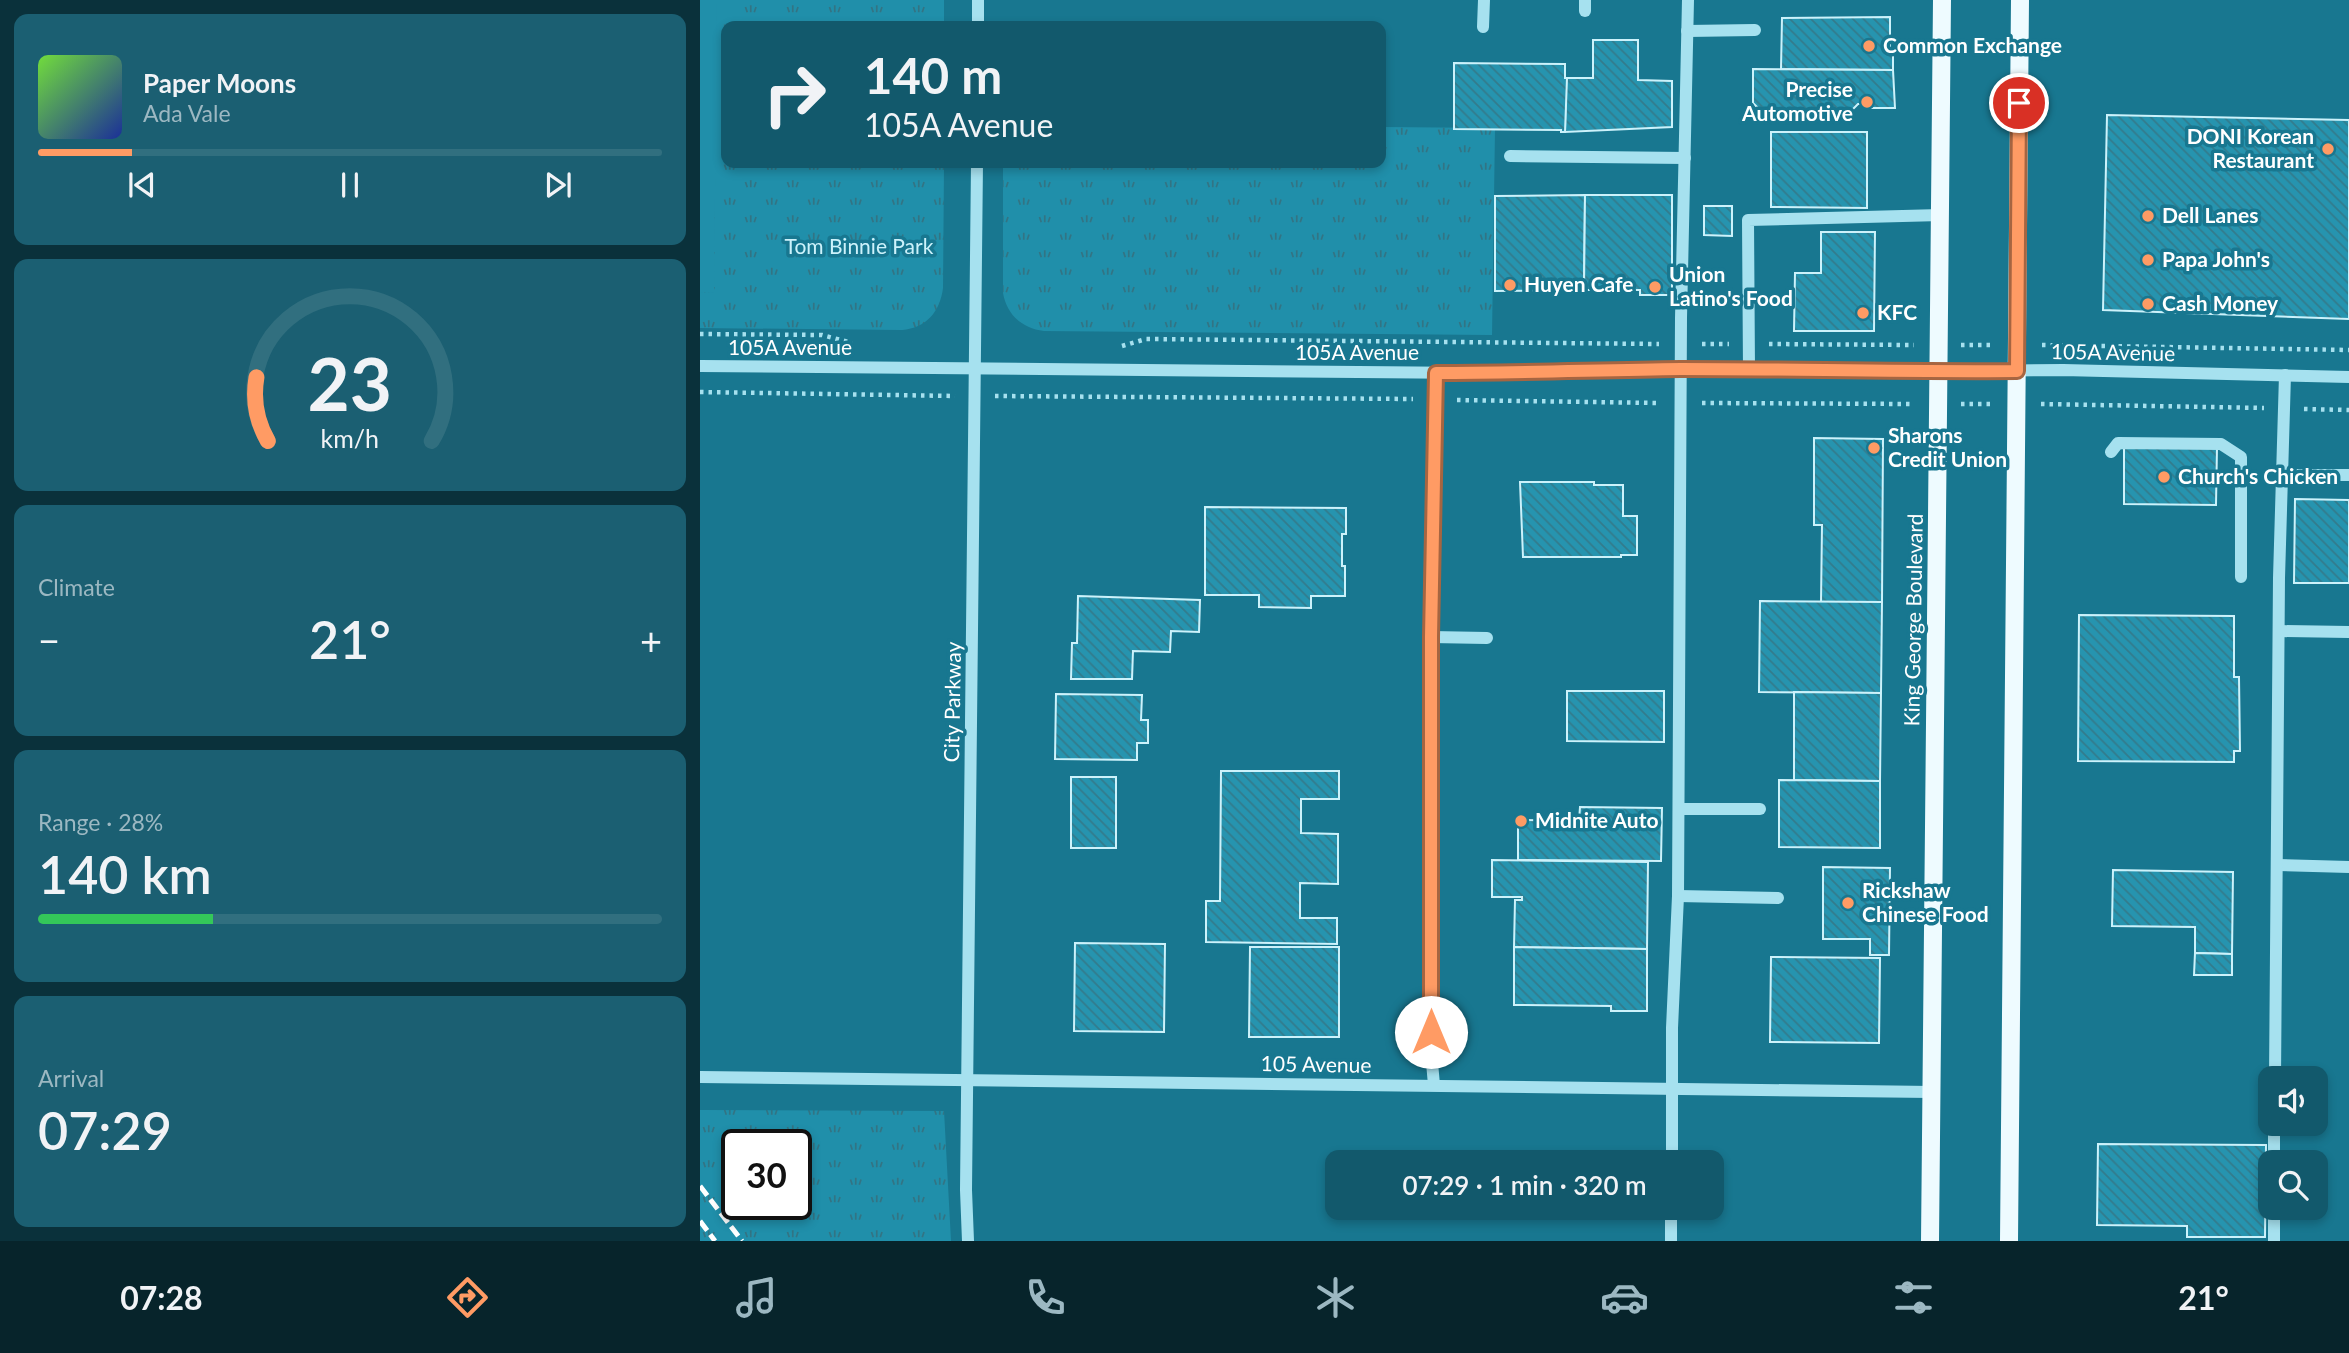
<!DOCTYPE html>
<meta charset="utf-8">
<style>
:root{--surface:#12596c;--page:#1b5f72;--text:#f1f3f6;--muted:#9cb8c2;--line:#316f7f;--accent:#ff9b64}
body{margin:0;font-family:Lato,sans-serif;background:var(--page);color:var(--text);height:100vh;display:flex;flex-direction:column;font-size:26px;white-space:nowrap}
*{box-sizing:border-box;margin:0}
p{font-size:23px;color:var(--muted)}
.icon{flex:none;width:38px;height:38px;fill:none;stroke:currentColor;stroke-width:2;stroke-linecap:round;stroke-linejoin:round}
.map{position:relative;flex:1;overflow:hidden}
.panel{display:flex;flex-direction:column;gap:14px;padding:14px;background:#0a313b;width:700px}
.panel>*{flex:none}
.banner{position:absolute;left:21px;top:21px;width:665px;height:147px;border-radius:14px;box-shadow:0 4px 10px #0003;background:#12596c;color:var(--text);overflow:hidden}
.buttons{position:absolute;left:1558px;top:1066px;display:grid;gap:14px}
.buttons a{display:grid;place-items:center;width:70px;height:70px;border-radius:14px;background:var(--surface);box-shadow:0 4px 10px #0003;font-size:35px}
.speed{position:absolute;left:21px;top:1129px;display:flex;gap:14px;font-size:35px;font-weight:700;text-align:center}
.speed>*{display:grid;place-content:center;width:91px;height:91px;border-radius:50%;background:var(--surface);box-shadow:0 4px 10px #0003;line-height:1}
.speed .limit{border:4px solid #111;border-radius:10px;background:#fff;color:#111}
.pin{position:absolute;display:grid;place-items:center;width:60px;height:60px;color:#fff;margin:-30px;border:4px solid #fff;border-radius:50%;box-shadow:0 2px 7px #0007}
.me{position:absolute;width:77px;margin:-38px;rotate:0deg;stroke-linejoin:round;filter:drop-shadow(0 0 5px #0008)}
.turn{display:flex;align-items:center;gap:24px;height:147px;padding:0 28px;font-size:32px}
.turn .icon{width:91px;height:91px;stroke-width:2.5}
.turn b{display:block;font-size:49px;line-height:60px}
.big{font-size:52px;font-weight:600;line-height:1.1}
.panel .card{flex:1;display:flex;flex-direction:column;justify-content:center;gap:10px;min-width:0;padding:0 24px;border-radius:14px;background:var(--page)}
.panel .dial{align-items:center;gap:0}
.dial svg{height:182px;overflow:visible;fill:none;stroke:var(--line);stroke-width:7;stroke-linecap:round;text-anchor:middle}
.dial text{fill:var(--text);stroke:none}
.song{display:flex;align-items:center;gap:21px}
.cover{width:84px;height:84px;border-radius:10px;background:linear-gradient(135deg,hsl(100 70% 55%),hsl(230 70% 35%))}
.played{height:7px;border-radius:4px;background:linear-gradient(90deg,var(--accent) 15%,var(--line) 15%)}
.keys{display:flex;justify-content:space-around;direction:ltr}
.heat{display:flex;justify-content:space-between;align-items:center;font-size:38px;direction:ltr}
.charge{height:10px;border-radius:5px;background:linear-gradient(90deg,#34c759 28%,var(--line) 0)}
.trip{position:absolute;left:625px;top:1150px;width:399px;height:70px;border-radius:14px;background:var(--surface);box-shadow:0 4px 10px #0003;font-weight:600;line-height:70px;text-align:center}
.dock{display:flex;height:112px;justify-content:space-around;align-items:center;background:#07242b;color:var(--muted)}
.dock .icon{width:49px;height:49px}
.dock .selected{color:var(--accent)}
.dock b{font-size:32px;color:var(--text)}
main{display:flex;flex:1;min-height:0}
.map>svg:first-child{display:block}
.grass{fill:url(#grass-tufts);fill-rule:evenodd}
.garden{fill:#208faa}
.building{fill:url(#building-back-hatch);stroke:#ccf2fb;stroke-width:2}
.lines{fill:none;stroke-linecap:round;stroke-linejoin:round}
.path{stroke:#a6e1ef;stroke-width:4.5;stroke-dasharray:3.5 5;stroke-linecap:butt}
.minor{stroke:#a6e1ef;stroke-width:12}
.major{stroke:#eefbff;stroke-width:18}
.rail{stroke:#fff;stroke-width:5;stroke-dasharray:12 5;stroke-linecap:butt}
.route-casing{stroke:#a66541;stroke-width:18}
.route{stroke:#ff9b64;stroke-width:12}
.poi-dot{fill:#ff9b64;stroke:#187790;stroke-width:2.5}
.labels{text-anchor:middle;stroke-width:7;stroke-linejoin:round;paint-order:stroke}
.poi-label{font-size:21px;font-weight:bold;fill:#fff;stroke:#187790;text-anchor:start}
.park-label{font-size:21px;fill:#ccf2fb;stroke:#187790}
.street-label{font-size:21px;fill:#fff;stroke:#187790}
</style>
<main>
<section class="panel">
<div class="card">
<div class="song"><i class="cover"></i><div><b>Paper Moons</b><p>Ada Vale</p></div></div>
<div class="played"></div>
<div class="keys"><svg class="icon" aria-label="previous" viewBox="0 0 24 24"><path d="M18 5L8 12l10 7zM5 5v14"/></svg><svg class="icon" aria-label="pause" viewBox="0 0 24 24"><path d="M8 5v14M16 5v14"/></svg><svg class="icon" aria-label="next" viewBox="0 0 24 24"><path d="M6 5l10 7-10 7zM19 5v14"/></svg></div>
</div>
<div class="card dial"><svg viewBox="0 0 100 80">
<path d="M14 69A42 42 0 1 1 86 69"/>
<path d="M14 69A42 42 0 0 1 9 41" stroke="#ff9b64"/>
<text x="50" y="56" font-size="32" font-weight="700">23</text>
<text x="50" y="72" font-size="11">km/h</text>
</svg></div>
<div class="card"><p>Climate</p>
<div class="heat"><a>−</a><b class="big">21°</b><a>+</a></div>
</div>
<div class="card"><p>Range · 28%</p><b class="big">140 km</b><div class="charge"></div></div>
<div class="card"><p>Arrival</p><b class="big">07:29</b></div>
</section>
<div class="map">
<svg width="1649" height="1241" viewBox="0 0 1649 1241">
<defs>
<pattern id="grass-tufts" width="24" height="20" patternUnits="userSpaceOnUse" patternTransform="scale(1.75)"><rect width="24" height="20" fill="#208faa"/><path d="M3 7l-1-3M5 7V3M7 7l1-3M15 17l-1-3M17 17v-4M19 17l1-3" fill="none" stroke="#327484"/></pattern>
<pattern id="building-back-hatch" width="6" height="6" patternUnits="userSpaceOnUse" patternTransform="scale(1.75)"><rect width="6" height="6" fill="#2694af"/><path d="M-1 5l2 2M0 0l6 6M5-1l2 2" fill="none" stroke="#337b8c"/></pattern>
</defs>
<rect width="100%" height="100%" fill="#187790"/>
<!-- grass -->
<g class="grass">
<path d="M0 0H244V26H26V163H244L243 288C240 312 226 328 202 330L0 328Z"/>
<path d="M681 127 795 128 792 335 344 331C322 328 307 315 303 293V163H681Z"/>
<path d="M0 1110 244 1111 251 1241H0ZM96 1144V1204H37V1144Z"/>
</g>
<!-- garden -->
<polygon class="garden" points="0,0 17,0 14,293 0,292"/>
<!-- building -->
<g class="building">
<polygon points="1190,17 1190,54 1193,54 1193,70 1081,69 1082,18"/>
<rect x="452" y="22" width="75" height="4"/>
<polygon points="893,40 938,40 938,80 972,81 972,127 865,132 866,80 867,78 893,78"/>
<polygon points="754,63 865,64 865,78 867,78 865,132 861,132 861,130 754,129"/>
<polygon points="1053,69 1193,70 1195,108 1172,108 1172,104 1158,104 1145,117 1070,117 1070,113 1063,113 1053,103"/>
<polygon points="1407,115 1649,120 1649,319 1403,310"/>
<polygon points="1071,132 1167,132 1167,208 1071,207"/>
<polygon points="885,195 884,290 795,291 795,196"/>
<polygon points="885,195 972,195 972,291 970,291 970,295 940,295 940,290 884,290"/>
<polygon points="1004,206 1032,206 1032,236 1004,235"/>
<polygon points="1121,232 1175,232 1174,331 1094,331 1095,273 1121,273"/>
<polygon points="1114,438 1183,439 1182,602 1121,602 1122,525 1114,525"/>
<polygon points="1424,446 1517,447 1516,505 1424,504"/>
<polygon points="820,482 894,482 894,485 923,485 923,516 937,516 937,555 921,555 921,557 823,557"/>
<polygon points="1595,499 1649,500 1649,583 1594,583"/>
<polygon points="505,507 646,508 646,534 642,534 642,566 645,566 645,596 611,596 611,608 559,607 559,595 505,595"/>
<polygon points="378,596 500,600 499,632 471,631 470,652 433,651 432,679 371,679 372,643 377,643"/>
<polygon points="1060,601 1182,602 1181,693 1059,692"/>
<polygon points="1379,615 1534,616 1534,677 1539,677 1540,751 1534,751 1534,762 1378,761"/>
<polygon points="867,691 964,691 964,742 867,741"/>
<polygon points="1094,692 1181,693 1180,781 1094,780"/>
<polygon points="356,694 442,695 441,720 448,720 448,743 437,743 437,760 355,759"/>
<polygon points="521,771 639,771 639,799 601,799 601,833 638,834 638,884 600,883 600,918 637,918 637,944 506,942 506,901 520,901"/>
<rect x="371" y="777" width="45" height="71"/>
<polygon points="1079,780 1180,781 1180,848 1079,847"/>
<polygon points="880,807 962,808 961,861 818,860 818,820 879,821"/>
<polygon points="792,860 948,862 947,949 814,947 815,900 822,900 822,897 792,897"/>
<polygon points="1123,867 1190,868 1189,955 1170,955 1170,939 1123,939"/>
<polygon points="1413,870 1533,872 1532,954 1495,953 1495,927 1412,926"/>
<polygon points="375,943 465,944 464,1032 374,1031"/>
<polygon points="550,947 639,947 639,1037 549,1037"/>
<polygon points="814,947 947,949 947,1011 911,1011 911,1006 814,1005"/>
<polygon points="1495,953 1532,954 1532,975 1494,975"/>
<polygon points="1071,957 1180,958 1179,1043 1070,1042"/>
<polygon points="1398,1144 1566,1145 1565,1237 1487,1237 1487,1226 1397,1225"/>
</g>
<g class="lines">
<!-- path -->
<g class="path">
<polyline points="0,334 122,335 152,343"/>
<polyline points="1002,344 1029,344"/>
<polyline points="1069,344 1214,345"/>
<polyline points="1261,345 1295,345"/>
<polyline points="1342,345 1649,350"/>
<polyline points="422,346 446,339 959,344"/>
<polyline points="0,392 255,396"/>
<polyline points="295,396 713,399"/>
<polyline points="757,400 958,403"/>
<polyline points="1002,403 1214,404"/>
<polyline points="1261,404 1294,404"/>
<polyline points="1341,404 1564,408"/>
<polyline points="1604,409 1649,410"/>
</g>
<!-- minor -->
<g class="minor">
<polyline points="885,0 885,11"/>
<polyline points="278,26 278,0"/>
<polyline points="783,27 784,0"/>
<polyline points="987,31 1055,30"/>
<polyline points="810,156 985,158"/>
<polyline points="0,366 775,373 981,369 1189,372 1363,370 1649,377"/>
<polyline points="1049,370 1048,220 1241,215"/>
<polyline points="1411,452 1418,443 1521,444 1541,457 1541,577"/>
<polyline points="1583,475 1649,475"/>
<polyline points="1579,631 1649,632"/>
<polyline points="731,637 787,638"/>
<polyline points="979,809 1060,809"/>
<polyline points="1577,865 1649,867"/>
<polyline points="978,896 1078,898"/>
<polyline points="0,1077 1232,1092"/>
<polyline points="1575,1078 1579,578 1585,375"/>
<polyline points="734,1085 730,1040 731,637 736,372"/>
<polyline points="972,1162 972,1028 978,896 981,318 988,0"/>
<polyline points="1574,1162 1574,1124"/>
<polyline points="268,1241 266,1190 277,163"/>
<polyline points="971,1241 971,1208"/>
<polyline points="1574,1241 1574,1208"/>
</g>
<!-- major -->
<g class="major">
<polyline points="1230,1241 1242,0"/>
<polyline points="1309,1241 1320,0"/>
</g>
<!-- rail -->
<g class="rail">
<polyline points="0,1186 42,1241"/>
<polyline points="0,1221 15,1241"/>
</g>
</g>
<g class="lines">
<defs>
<path id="route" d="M731 1032V637L736 373C818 373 900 370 981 369 1093 369 1205 372 1317 371L1319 103"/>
</defs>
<!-- route casing -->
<use href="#route" class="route-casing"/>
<!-- route -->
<use href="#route" class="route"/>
</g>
<!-- markers -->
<g class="poi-dot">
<circle cx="1169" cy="46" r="7"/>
<circle cx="1167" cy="102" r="7"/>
<circle cx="1628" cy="149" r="7"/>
<circle cx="1448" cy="216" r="7"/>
<circle cx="1448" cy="260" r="7"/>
<circle cx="810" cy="285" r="7"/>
<circle cx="955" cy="287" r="7"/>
<circle cx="1448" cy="304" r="7"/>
<circle cx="1163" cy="313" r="7"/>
<circle cx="1174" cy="448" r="7"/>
<circle cx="1464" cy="477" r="7"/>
<circle cx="821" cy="821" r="7"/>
<circle cx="1148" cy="903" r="7"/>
</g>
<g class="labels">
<!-- poi labels -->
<g class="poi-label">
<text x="1183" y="53">Common Exchange</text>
<text x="1153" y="97" text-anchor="end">Precise<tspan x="1153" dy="24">Automotive</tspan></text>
<text x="1614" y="144" text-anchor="end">DONI Korean<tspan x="1614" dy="24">Restaurant</tspan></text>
<text x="1462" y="223">Dell Lanes</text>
<text x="1462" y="267">Papa John's</text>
<text x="969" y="282">Union<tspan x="969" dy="24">Latino's Food</tspan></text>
<text x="824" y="292">Huyen Cafe</text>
<text x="1462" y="311">Cash Money</text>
<text x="1177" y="320">KFC</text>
<text x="1188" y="443">Sharons<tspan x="1188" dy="24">Credit Union</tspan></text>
<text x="1478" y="484">Church's Chicken</text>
<text x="835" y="828">Midnite Auto</text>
<text x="1162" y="898">Rickshaw<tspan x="1162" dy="24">Chinese Food</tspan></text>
</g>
<!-- park labels -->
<g class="park-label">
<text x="159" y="254">Tom Binnie Park</text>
</g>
<!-- street labels -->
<g class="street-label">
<text x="90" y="355">105A Avenue</text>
<text x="657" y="360">105A Avenue</text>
<text transform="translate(1413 353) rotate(1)" y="7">105A Avenue</text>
<text transform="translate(1214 620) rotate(-89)" y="7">King George Boulevard</text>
<text transform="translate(253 702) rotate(-89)" y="7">City Parkway</text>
<text transform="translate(616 1065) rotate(1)" y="7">105 Avenue</text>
</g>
</g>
</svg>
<div class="buttons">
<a><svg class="icon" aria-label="sound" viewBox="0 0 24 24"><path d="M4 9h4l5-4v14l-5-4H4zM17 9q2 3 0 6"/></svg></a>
<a><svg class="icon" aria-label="search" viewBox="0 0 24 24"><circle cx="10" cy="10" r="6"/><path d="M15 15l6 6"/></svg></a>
</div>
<div class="speed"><div class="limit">30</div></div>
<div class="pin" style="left:1319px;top:103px;background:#d93025"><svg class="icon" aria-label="arrive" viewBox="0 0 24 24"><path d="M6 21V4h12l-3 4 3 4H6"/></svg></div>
<svg class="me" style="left:731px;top:1032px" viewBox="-20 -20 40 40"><circle r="19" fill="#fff"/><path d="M0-13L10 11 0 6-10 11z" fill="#ff9b64"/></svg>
<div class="trip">07:29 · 1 min · 320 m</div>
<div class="banner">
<div class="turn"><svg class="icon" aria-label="right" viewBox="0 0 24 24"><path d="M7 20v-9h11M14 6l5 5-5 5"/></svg><div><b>140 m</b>105A Avenue</div></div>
</div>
</div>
</main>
<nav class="dock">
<b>07:28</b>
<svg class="icon selected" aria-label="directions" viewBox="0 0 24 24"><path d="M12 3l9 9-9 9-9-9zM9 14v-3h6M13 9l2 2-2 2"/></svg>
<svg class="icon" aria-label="music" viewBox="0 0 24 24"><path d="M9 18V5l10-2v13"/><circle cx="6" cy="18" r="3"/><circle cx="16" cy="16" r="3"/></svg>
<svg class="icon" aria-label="phone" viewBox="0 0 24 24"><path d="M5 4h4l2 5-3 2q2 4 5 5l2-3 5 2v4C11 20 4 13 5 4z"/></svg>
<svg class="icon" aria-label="climate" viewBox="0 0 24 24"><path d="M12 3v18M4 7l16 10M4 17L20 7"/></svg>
<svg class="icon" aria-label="car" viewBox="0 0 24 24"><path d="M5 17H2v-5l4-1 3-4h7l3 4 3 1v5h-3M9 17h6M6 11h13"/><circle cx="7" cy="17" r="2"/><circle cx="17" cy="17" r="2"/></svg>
<svg class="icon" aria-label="filters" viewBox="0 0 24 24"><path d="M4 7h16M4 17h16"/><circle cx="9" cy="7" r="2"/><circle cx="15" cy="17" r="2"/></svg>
<b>21°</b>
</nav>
